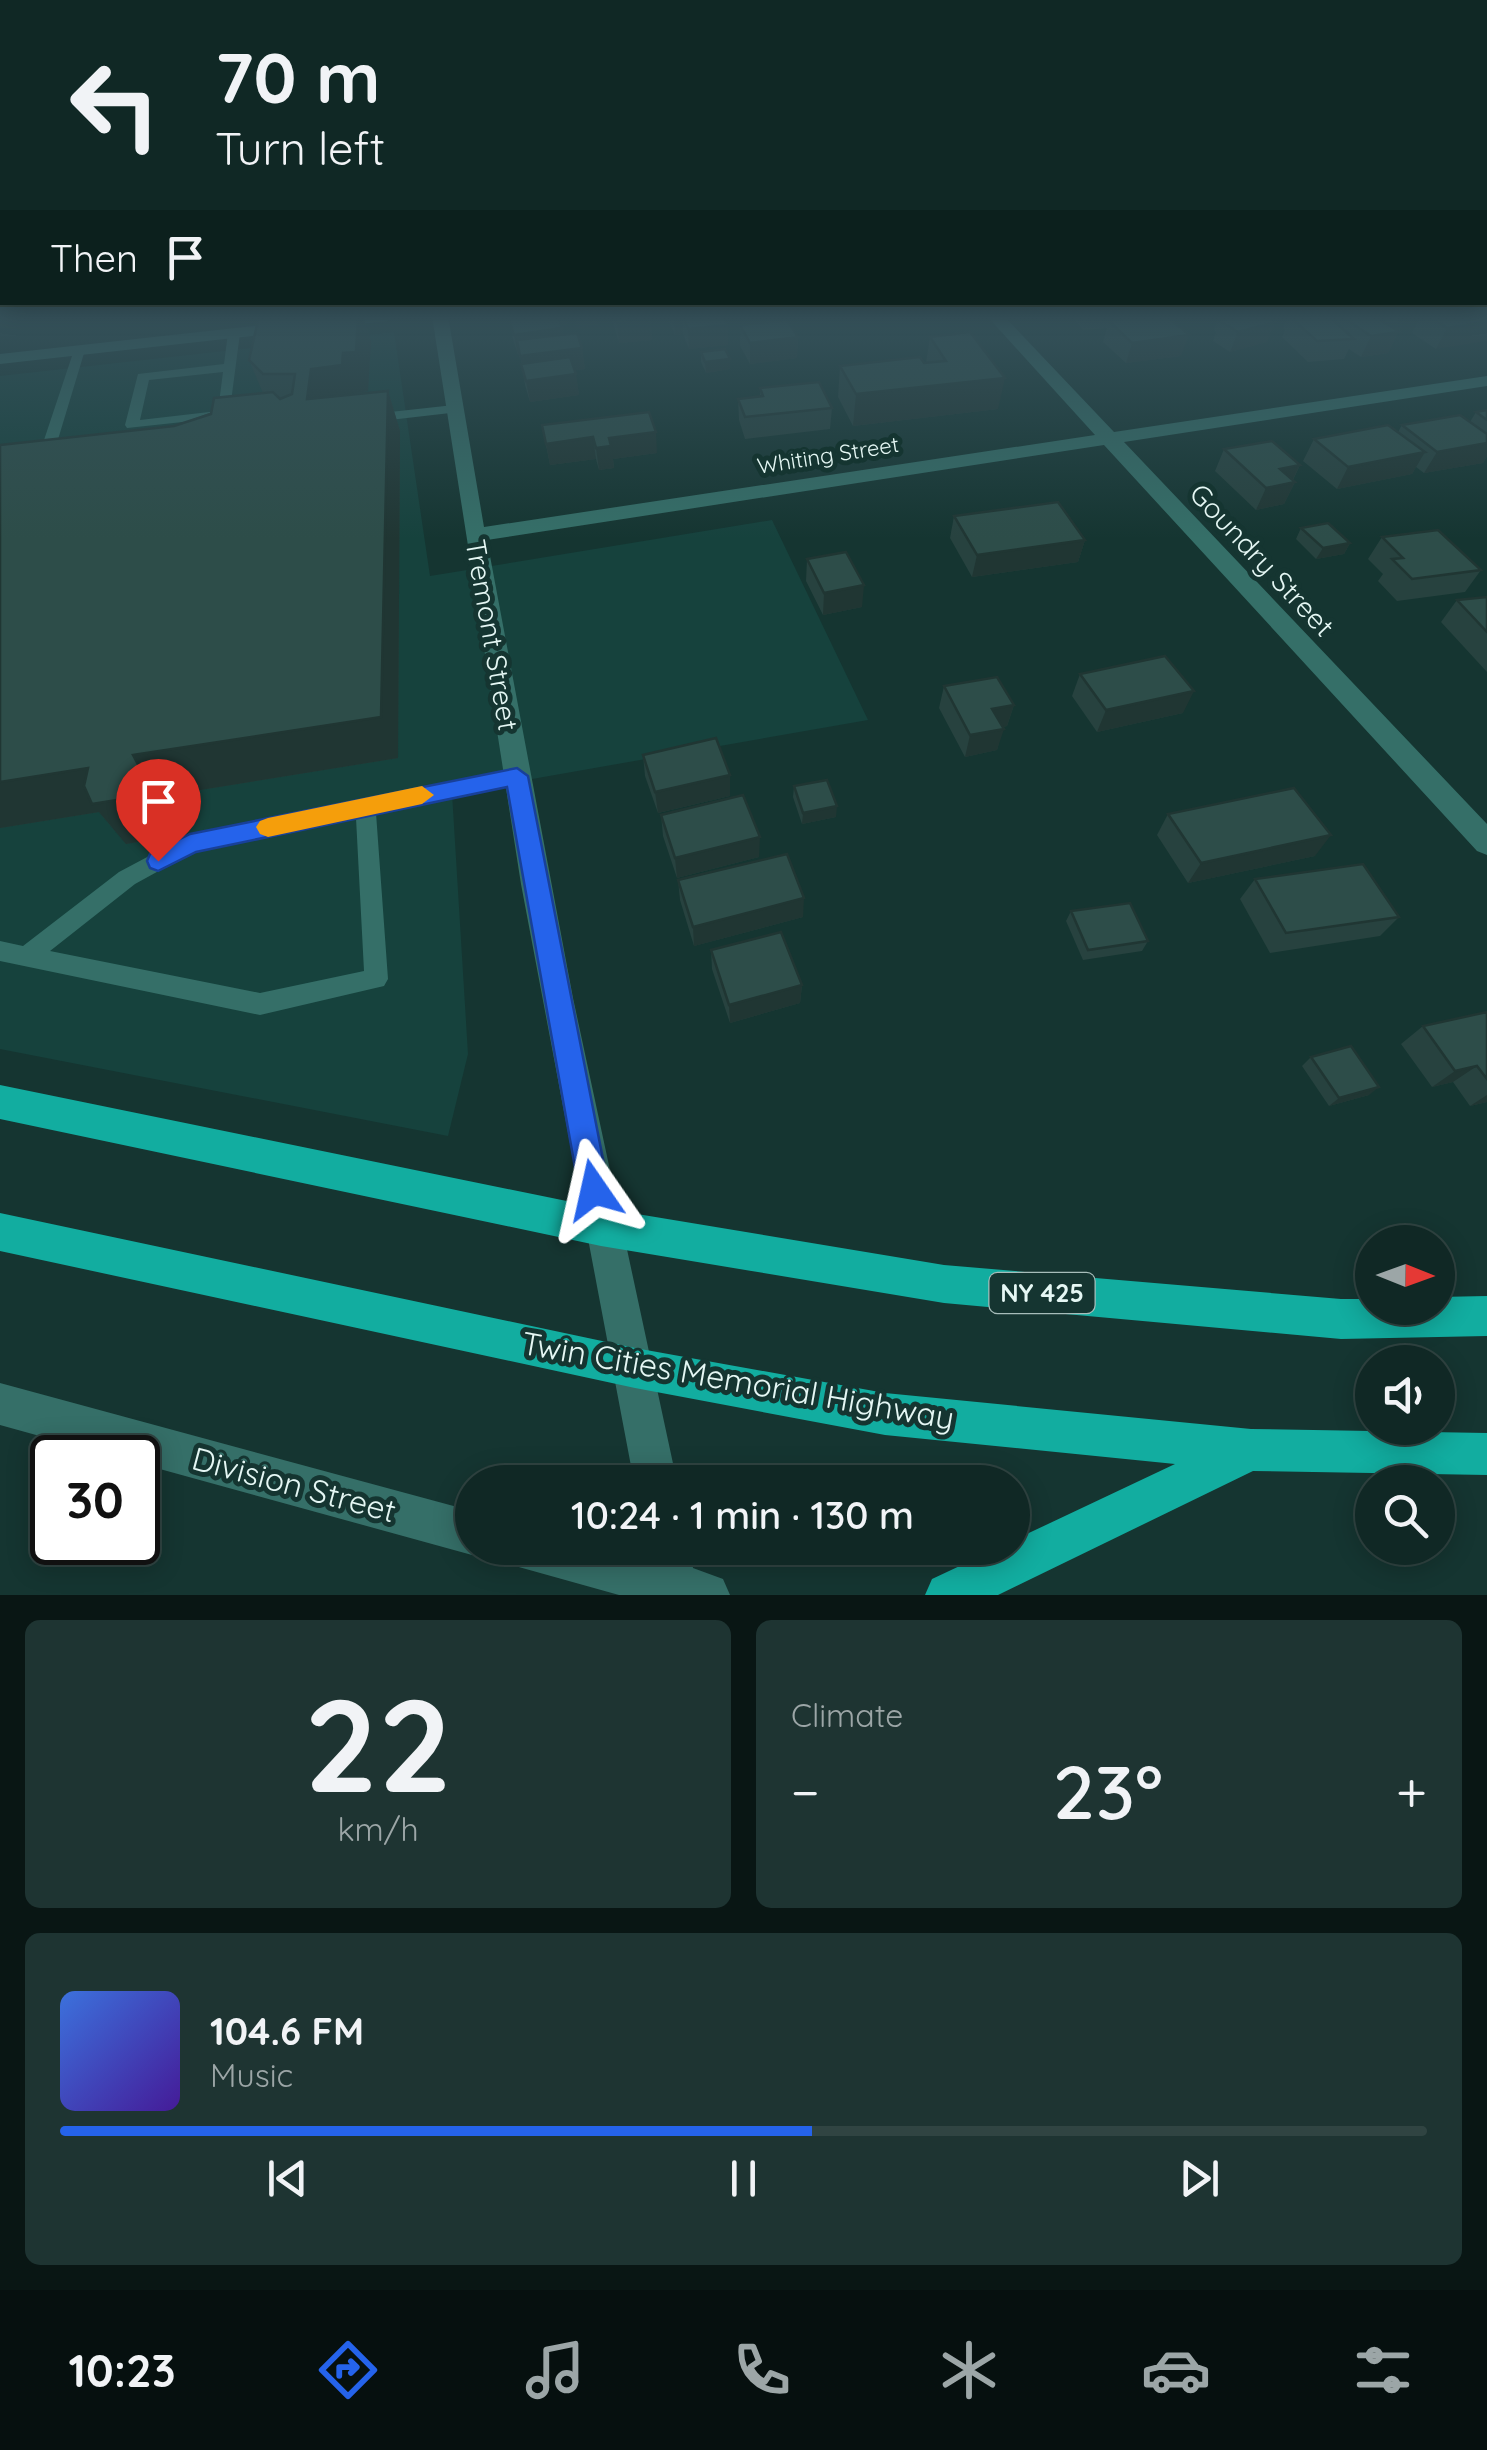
<!DOCTYPE html>
<meta charset="utf-8">
<style>
:root{--surface:#102825;--page:#1e3432;--text:#f1f3f6;--muted:#9ca6a7;--line:#304442;--accent:#2563eb}
body{margin:0;font-family:Quicksand,sans-serif;background:var(--page);color:var(--text);height:100vh;display:flex;flex-direction:column;font-size:38px;white-space:nowrap}
*{box-sizing:border-box;margin:0}
p{font-size:32px;color:var(--muted)}
.icon{flex:none;width:55px;height:55px;fill:none;stroke:currentColor;stroke-width:2;stroke-linecap:round;stroke-linejoin:round}
.map{position:relative;height:1595px;overflow:hidden}
.drawer{display:flex;flex-direction:column;gap:25px;padding:25px;background:#091614;flex:1}
.drawer>*{flex:none}
.guide{position:absolute;left:0px;top:0px;width:1488px;height:305px;box-shadow:0 5px 25px #0003,0 0 0 2px var(--line);background:#102825;color:var(--text);overflow:hidden}
.needle{width:65px;rotate:91deg}
.fabs{position:absolute;left:1355px;top:1225px;display:grid;gap:20px}
.fabs a{display:grid;place-items:center;width:100px;height:100px;border-radius:50%;background:var(--surface);box-shadow:0 5px 25px #0003,0 0 0 2px var(--line);font-size:50px}
.speed{position:absolute;left:30px;top:1435px;display:flex;gap:20px;font-size:50px;font-weight:700;text-align:center}
.speed>*{display:grid;place-content:center;width:130px;height:130px;border-radius:50%;background:var(--surface);box-shadow:0 5px 25px #0003,0 0 0 2px var(--line);line-height:1}
.speed .limit{border:5px solid #111;border-radius:15px;background:#fff;color:#111}
.pin{position:absolute;display:grid;place-items:center;width:85px;height:85px;color:#fff;margin:-102px -42px;border-radius:50% 50% 50% 0;rotate:-45deg;box-shadow:0 0 10px #0007}
.pin .icon{rotate:45deg}
.me{position:absolute;width:110px;margin:-55px;rotate:349deg;stroke-linejoin:round;filter:drop-shadow(0 0 8px #0008)}
.turn{display:flex;align-items:center;gap:35px;height:210px;padding:0 50px;font-size:45px}
.turn .icon{width:130px;height:130px;stroke-width:2.5}
.turn b{display:block;font-size:70px;line-height:85px}
.then{display:flex;align-items:center;height:95px;padding:0 50px;background:#0003;gap:20px;font-size:38px}
.big{font-size:75px;font-weight:600;line-height:1.1}
.drawer .tile{flex:1;display:flex;flex-direction:column;justify-content:center;gap:15px;min-width:0;padding:0 35px;border-radius:15px;background:var(--page)}
.drawer .dial{align-items:center;gap:0}
.dial b{font-size:130px;line-height:1}
.song{display:flex;align-items:center;gap:30px}
.cover{width:120px;height:120px;border-radius:15px;background:linear-gradient(135deg,hsl(220 70% 55%),hsl(260 70% 35%))}
.played{height:10px;border-radius:5px;background:linear-gradient(90deg,var(--accent) 55%,var(--line) 55%)}
.keys{display:flex;justify-content:space-around;direction:ltr}
.heat{display:flex;justify-content:space-between;align-items:center;font-size:55px;direction:ltr}
.drawer .tiles{flex:1;display:grid;gap:25px;grid-template-columns:1fr 1fr}
.tile:last-child{grid-column:span 2}
.trip{position:absolute;left:455px;top:1465px;width:575px;height:100px;border-radius:50px;background:var(--surface);box-shadow:0 5px 25px #0003,0 0 0 2px var(--line);font-weight:600;line-height:100px;text-align:center}
.dock{display:flex;height:160px;justify-content:space-around;align-items:center;background:#06100f;color:var(--muted)}
.dock .icon{width:70px;height:70px}
.dock .on{color:var(--accent)}
.dock b{font-size:45px;color:var(--text)}
.map>svg:first-child{display:block}
.built{fill:#16423d}
.lines{fill:none;stroke-linecap:round;stroke-linejoin:round}
.service{fill:#356f68;fill-rule:evenodd}
.minor{fill:#356f68;fill-rule:evenodd}
.primary{fill:#12ada0;fill-rule:evenodd}
.wall{fill:#27423f}
.shaded-wall{fill:#203633}
.building{fill:#2d4d49;stroke:#203633;stroke-width:2.5}
.route{fill:#2563eb;stroke:#184099;stroke-width:2.5}
.slow{fill:#f59e0b}
.labels{text-anchor:middle;stroke-width:10;stroke-linejoin:round;paint-order:stroke}
.far-street-label{font-size:22px;fill:#e5f7f4;stroke:#153531}
.shield{fill:#153531;stroke:#a7bdba;stroke-width:2.5}
.shield-label{font-size:25px;font-weight:bold;fill:#e5f7f4}
.street-label{font-size:28px;fill:#e5f7f4;stroke:#153531}
.near-street-label{font-size:32px;fill:#e5f7f4;stroke:#153531}
</style>
<div class="map">
<svg width="1487" height="1595" viewBox="0 0 1487 1595">
<rect width="100%" height="100%" fill="#153531"/>
<!-- built -->
<polygon class="built" points="394,332 430,576 772,520 868,720 452,793 468,1054 448,1136 0,1049 0,376"/>
<g class="lines">
<!-- service -->
<g class="service">
<path d="M234 329 240 333 229 417 127 428 125 425 138 374 224 364 228 333ZM223 372 218 411 140 420 149 380Z"/>
<polygon points="75,347 85,350 56,446 44,449 42,446"/>
<polygon points="454,405 459,406 459,412 372,422 365,418 372,414"/>
<path d="M517 769 524 771 527 776 524 781 376 813 388 979 384 986 260 1015 0 961V941L23 946 119 872 183 838ZM356 818 364 971 260 993 50 951 135 884 195 851Z"/>
</g>
<!-- minor -->
<g class="minor">
<polygon points="344,316 395,316 387,321 0,364 0,354"/>
<polygon points="432,316 448,316 484,527 1095,435 987,316 1004,316 1114,432 1487,376 1487,386 1124,442 1487,824 1487,855 1477,851 1104,445 487,540 573,998 677,1482 634,1482 521,884"/>
<polygon points="0,1383 472,1511 472,1548 488,1548 472,1555 138,1463 138,1458 119,1458 0,1425"/>
<polygon points="502,1548 610,1548 646,1557 645,1548 689,1548 693,1568 723,1579 730,1595 619,1595 508,1564"/>
</g>
<!-- primary -->
<g class="primary">
<polygon points="0,1085 601,1208 944,1265 1341,1299 1372,1299 1372,1308 1438,1308 1438,1297 1487,1296 1487,1336 1341,1339 944,1303 601,1246 0,1119"/>
<polygon points="0,1213 635,1348 885,1393 1251,1429 1487,1433 1487,1475 1253,1471 998,1595 925,1595 932,1579 998,1548 1012,1548 1012,1541 1175,1464 885,1435 635,1388 0,1251"/>
</g>
</g>
<!-- wall -->
<g class="wall">
<polygon points="259,316 363,316 371,341 368,391 356,394 388,391 400,431 398,758 163,796 184,834 126,844 99,812 0,828 0,445 174,426 263,393 249,360"/>
<polygon points="509,316 565,316 567,326 561,326 563,334 582,348 585,369 575,370 579,395 530,402 525,385 520,355 518,355 513,339"/>
<polygon points="611,316 650,316 652,340 619,343"/>
<polygon points="667,316 723,316 728,345 689,349 683,334 675,335"/>
<polygon points="855,316 914,316 914,317 857,321"/>
<polygon points="1072,316 1181,316 1180,320 1173,321 1181,356 1126,363 1103,342 1107,328 1083,330"/>
<polygon points="1219,316 1267,316 1267,342 1230,352 1213,341 1216,332 1214,330"/>
<polygon points="1288,316 1328,316 1331,318 1332,316 1393,316 1403,322 1388,353 1361,357 1349,349 1344,359 1308,362 1282,337 1285,330 1283,328"/>
<polygon points="1421,316 1487,316 1436,349 1412,333"/>
<polygon points="740,325 798,337 797,358 750,364 740,346"/>
<polygon points="930,337 998,409 853,426 838,397 840,366 926,363"/>
<polygon points="701,352 730,369 706,373 701,362"/>
<polygon points="760,388 832,408 830,429 745,439 739,420 738,399 760,397"/>
<polygon points="1487,410 1487,456 1483,463 1424,473 1416,467 1412,474 1337,489 1303,461 1314,439 1398,432 1402,425 1470,422 1476,412"/>
<polygon points="542,425 657,453 613,459 614,468 599,470 596,459 550,465"/>
<polygon points="1224,449 1300,465 1293,480 1295,482 1284,504 1256,510 1215,471"/>
<polygon points="954,516 1085,540 1078,562 972,577 950,538"/>
<polygon points="1301,528 1350,543 1344,554 1316,559 1296,539"/>
<polygon points="1382,537 1481,570 1465,592 1397,601 1378,581 1383,574 1368,559"/>
<polygon points="807,559 862,607 823,615 806,581"/>
<polygon points="1487,597 1487,672 1441,622 1457,600"/>
<polygon points="1080,674 1183,713 1097,732 1072,696"/>
<polygon points="944,686 1014,705 1007,726 1003,727 997,750 965,757 939,708"/>
<polygon points="643,755 730,796 658,813 645,776"/>
<polygon points="794,786 836,817 802,824 793,797"/>
<polygon points="1168,814 1315,856 1188,883 1157,835"/>
<polygon points="661,815 759,857 677,878 663,836"/>
<polygon points="1255,879 1399,917 1380,936 1270,953 1240,899"/>
<polygon points="678,880 803,917 694,946 680,900"/>
<polygon points="1071,911 1148,941 1142,951 1083,960 1066,921"/>
<polygon points="711,950 802,985 800,1003 730,1023 712,969"/>
<polygon points="1487,1012 1487,1102 1470,1106 1453,1082 1432,1087 1401,1044 1423,1026"/>
<polygon points="1311,1057 1369,1095 1329,1106 1302,1066"/>
</g>
<!-- shaded-wall -->
<g class="shaded-wall">
<polygon points="0,316 50,316 48,318 0,323"/>
<polygon points="358,316 363,316 371,341 368,391 356,393 356,405 307,399 311,369 343,353"/>
<polygon points="509,316 565,316 567,326 513,332"/>
<polygon points="597,316 598,326 576,328 574,318"/>
<polygon points="674,316 682,316 683,334 675,335"/>
<polygon points="651,319 652,340 619,343 617,323"/>
<polygon points="1276,322 1267,342 1230,352 1238,332"/>
<polygon points="1403,322 1388,353 1361,357 1371,336 1380,325"/>
<polygon points="1487,322 1487,341 1436,349 1447,328"/>
<polygon points="728,325 728,345 689,349 688,329"/>
<polygon points="562,328 565,349 518,355 514,335"/>
<polygon points="1189,335 1181,356 1126,363 1132,343"/>
<polygon points="798,337 797,358 750,364 750,343"/>
<polygon points="582,348 585,369 525,376 520,356"/>
<polygon points="730,359 730,369 706,373 705,362"/>
<polygon points="576,374 579,395 530,402 526,381"/>
<polygon points="1005,378 998,409 853,426 856,394"/>
<polygon points="388,391 400,431 398,758 163,796 184,834 126,844 99,812 0,828 0,782 133,755"/>
<polygon points="656,432 657,453 613,459 614,468 599,470 596,448 609,438"/>
<polygon points="593,437 596,459 550,465 546,444"/>
<polygon points="1487,443 1487,456 1483,463 1424,473 1437,452"/>
<polygon points="1425,452 1412,474 1337,489 1348,467"/>
<polygon points="1300,465 1291,483 1295,482 1284,504 1256,510 1266,488 1280,469"/>
<polygon points="1085,540 1078,562 972,577 977,555"/>
<polygon points="1350,543 1344,554 1316,559 1323,548"/>
<polygon points="864,585 862,607 823,615 824,593"/>
<polygon points="1194,691 1183,713 1097,732 1106,710"/>
<polygon points="1014,705 1007,726 986,731 992,709"/>
<polygon points="1004,729 997,750 965,757 970,735"/>
<polygon points="730,775 730,796 658,813 655,792"/>
<polygon points="837,806 836,817 802,824 803,813"/>
<polygon points="1331,835 1315,856 1188,883 1201,863"/>
<polygon points="760,837 759,857 677,878 675,858"/>
<polygon points="804,898 803,917 694,946 693,927"/>
<polygon points="802,985 800,1003 730,1023 729,1005"/>
<polygon points="1477,1066 1453,1082 1432,1087 1455,1071"/>
<polygon points="1379,1087 1369,1095 1329,1106 1339,1098"/>
<polygon points="1487,1095 1487,1102 1470,1106"/>
</g>
<!-- building -->
<g class="building">
<polygon points="259,316 358,316 356,352 343,353 342,365 311,369 307,399 388,391 381,717 133,755 154,794 92,804 84,786 88,768 0,782 0,445 174,426 211,414 214,398 273,392 280,399 292,394 295,374 263,374 249,360"/>
<polygon points="530,316 558,316 562,328 514,335 509,319"/>
<polygon points="615,316 650,316 651,319 617,323"/>
<polygon points="683,316 723,316 728,325 688,329"/>
<polygon points="1152,316 1167,316 1189,335 1132,343 1109,321"/>
<polygon points="1232,316 1266,316 1276,322 1238,332 1220,321 1234,317"/>
<polygon points="1328,316 1354,339 1317,341 1290,317"/>
<polygon points="1341,316 1375,316 1399,332 1371,336"/>
<polygon points="1375,316 1393,316 1403,322 1387,324"/>
<polygon points="1428,316 1487,316 1487,322 1447,328"/>
<polygon points="787,320 798,337 750,343 740,325"/>
<polygon points="970,332 1005,378 856,394 840,366 920,357 924,363 946,361 930,337"/>
<polygon points="577,333 582,348 520,356 517,340"/>
<polygon points="725,349 730,359 705,362 701,352"/>
<polygon points="570,357 576,374 526,381 521,364"/>
<polygon points="819,382 832,408 745,417 738,399 763,396 760,388"/>
<polygon points="1487,410 1487,420 1476,412"/>
<polygon points="649,412 656,432 609,438 611,446 596,448 593,437 546,444 542,425"/>
<polygon points="1460,415 1487,434 1487,443 1437,452 1402,425"/>
<polygon points="1388,425 1425,452 1348,467 1314,439"/>
<polygon points="1272,441 1300,465 1280,469 1295,482 1266,488 1224,449"/>
<polygon points="1058,502 1085,540 977,555 954,516"/>
<polygon points="1328,523 1350,543 1323,548 1301,528"/>
<polygon points="1438,530 1481,570 1412,579 1392,559 1403,558 1382,537"/>
<polygon points="846,552 864,585 824,593 807,559"/>
<polygon points="1487,597 1487,632 1457,600"/>
<polygon points="1165,656 1194,691 1106,710 1080,674"/>
<polygon points="997,677 1014,705 992,709 1004,729 970,735 944,686"/>
<polygon points="716,738 730,775 655,792 643,755"/>
<polygon points="827,780 837,806 803,813 794,786"/>
<polygon points="1294,788 1331,835 1201,863 1168,814"/>
<polygon points="743,795 760,837 675,858 661,815"/>
<polygon points="787,854 804,898 693,927 678,880"/>
<polygon points="1363,864 1399,917 1286,933 1255,879"/>
<polygon points="1130,903 1148,941 1088,950 1071,911"/>
<polygon points="781,932 802,985 729,1005 711,950"/>
<polygon points="1487,1012 1487,1079 1477,1066 1455,1071 1423,1026"/>
<polygon points="1351,1046 1379,1087 1339,1098 1311,1057"/>
</g>
<!-- sky -->
<linearGradient id="sky" x2="0" y2="1"><stop stop-color="#0c1d1b"/><stop offset="0.59" stop-color="#35515a"/><stop offset="1" stop-color="#35515a" stop-opacity="0"/></linearGradient>
<rect width="1487" height="539" fill="url(#sky)"/>
<!-- route -->
<polygon class="route" points="517,768 528,776 609,1190 605,1200 594,1205 583,1200 579,1190 507,787 196,852 158,871 150,868 147,861 150,854 190,834"/>
<!-- slow -->
<polygon class="slow" points="422,786 434,795 422,804 268,837 260,834 256,827 260,821 268,818"/>
<g class="labels">
<!-- far-street labels -->
<g class="far-street-label">
<text transform="translate(828 455) rotate(-9)" y="8">Whiting Street</text>
</g>
<!-- shield labels -->
<rect class="shield" x="989.5" y="1273" width="105" height="40" rx="8"/>
<g class="shield-label">
<text x="1042" y="1302">NY 425</text>
</g>
<!-- street labels -->
<g class="street-label">
<text transform="translate(1262 560) rotate(47)" y="10">Goundry Street</text>
<text transform="translate(492 635) rotate(80)" y="10">Tremont Street</text>
</g>
<!-- near-street labels -->
<g class="near-street-label">
<text transform="translate(738 1381) rotate(10)" y="11">Twin Cities Memorial Highway</text>
<text transform="translate(294 1485) rotate(15)" y="11">Division Street</text>
</g>
</g>
</svg>
<div class="fabs">
<a><svg class="needle" viewBox="-14 -14 28 28"><path d="M0-13l5 13h-10z" fill="#e53935"/><path d="M0 13l5-13h-10z" fill="#9ca6a7"/></svg></a>
<a><svg class="icon" aria-label="sound" viewBox="0 0 24 24"><path d="M4 9h4l5-4v14l-5-4H4zM17 9q2 3 0 6"/></svg></a>
<a><svg class="icon" aria-label="search" viewBox="0 0 24 24"><circle cx="10" cy="10" r="6"/><path d="M15 15l6 6"/></svg></a>
</div>
<div class="speed"><div class="limit">30</div></div>
<div class="pin" style="left:158px;top:861px;background:#d93025"><svg class="icon" aria-label="arrive" viewBox="0 0 24 24"><path d="M6 21V4h12l-3 4 3 4H6"/></svg></div>
<svg class="me" style="left:594px;top:1190px" viewBox="-20 -20 40 40"><path d="M0-17L14 15 0 8-14 15z" fill="#2563eb" stroke="#fff" stroke-width="4"/></svg>
<div class="trip">10:24 · 1 min · 130 m</div>
<div class="guide">
<div class="turn"><svg class="icon" aria-label="left" viewBox="0 0 24 24"><path d="M17 20v-9H6M10 6l-5 5 5 5"/></svg><div><b>70 m</b>Turn left</div></div>
<div class="then">Then<svg class="icon" aria-label="arrive" viewBox="0 0 24 24"><path d="M6 21V4h12l-3 4 3 4H6"/></svg></div>
</div>
</div>
<section class="drawer">
<div class="tiles">
<div class="tile dial"><b>22</b><p>km/h</p></div>
<div class="tile"><p>Climate</p>
<div class="heat"><a>−</a><b class="big">23°</b><a>+</a></div>
</div>
<div class="tile">
<div class="song"><i class="cover"></i><div><b>104.6 FM</b><p>Music</p></div></div>
<div class="played"></div>
<div class="keys"><svg class="icon" aria-label="previous" viewBox="0 0 24 24"><path d="M18 5L8 12l10 7zM5 5v14"/></svg><svg class="icon" aria-label="pause" viewBox="0 0 24 24"><path d="M8 5v14M16 5v14"/></svg><svg class="icon" aria-label="next" viewBox="0 0 24 24"><path d="M6 5l10 7-10 7zM19 5v14"/></svg></div>
</div>
</div>
</section>
<nav class="dock">
<b>10:23</b>
<svg class="icon on" aria-label="directions" viewBox="0 0 24 24"><path d="M12 3l9 9-9 9-9-9zM9 14v-3h6M13 9l2 2-2 2"/></svg>
<svg class="icon" aria-label="music" viewBox="0 0 24 24"><path d="M9 18V5l10-2v13"/><circle cx="6" cy="18" r="3"/><circle cx="16" cy="16" r="3"/></svg>
<svg class="icon" aria-label="phone" viewBox="0 0 24 24"><path d="M5 4h4l2 5-3 2q2 4 5 5l2-3 5 2v4C11 20 4 13 5 4z"/></svg>
<svg class="icon" aria-label="climate" viewBox="0 0 24 24"><path d="M12 3v18M4 7l16 10M4 17L20 7"/></svg>
<svg class="icon" aria-label="car" viewBox="0 0 24 24"><path d="M5 17H2v-5l4-1 3-4h7l3 4 3 1v5h-3M9 17h6M6 11h13"/><circle cx="7" cy="17" r="2"/><circle cx="17" cy="17" r="2"/></svg>
<svg class="icon" aria-label="filters" viewBox="0 0 24 24"><path d="M4 7h16M4 17h16"/><circle cx="9" cy="7" r="2"/><circle cx="15" cy="17" r="2"/></svg>
</nav>
